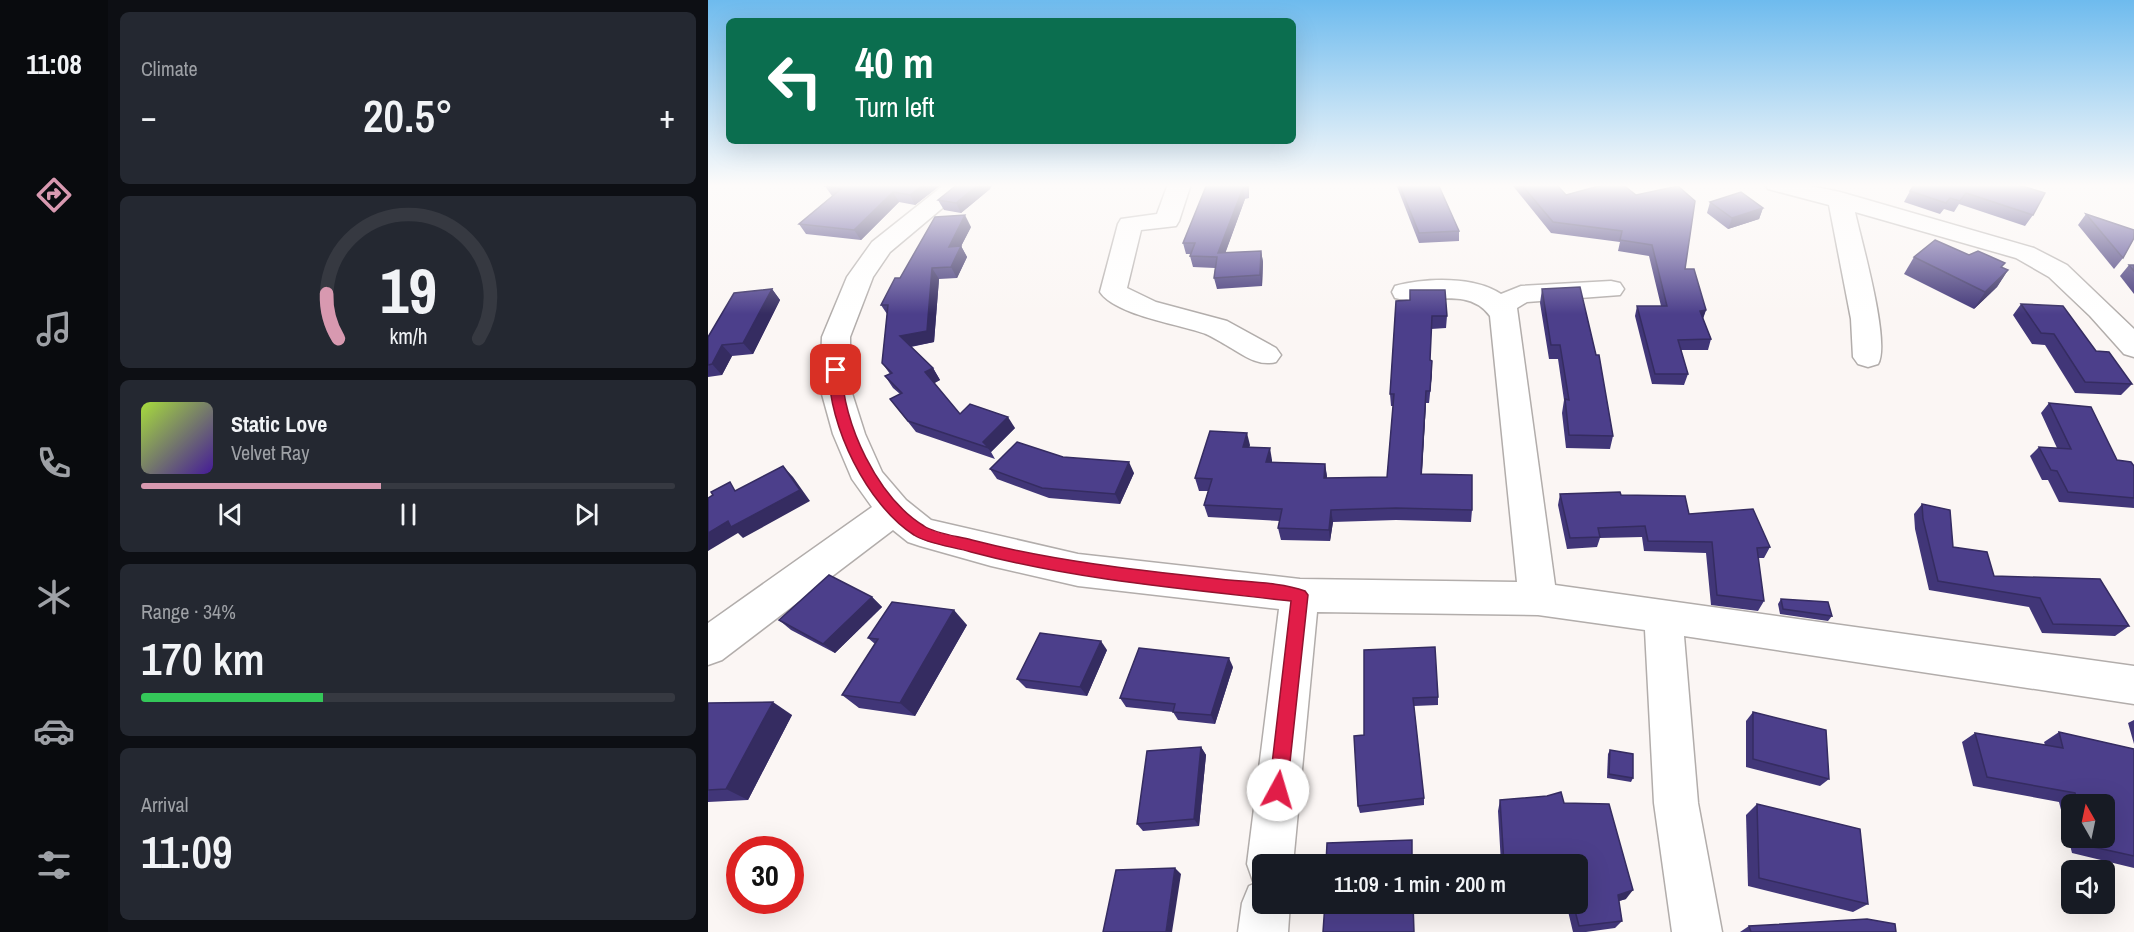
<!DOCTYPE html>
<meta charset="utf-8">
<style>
:root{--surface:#171b24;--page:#242831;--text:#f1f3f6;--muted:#9ea1a6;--line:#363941;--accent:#d899b0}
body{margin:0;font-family:"Archivo Narrow",sans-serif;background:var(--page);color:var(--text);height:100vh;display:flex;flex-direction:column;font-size:22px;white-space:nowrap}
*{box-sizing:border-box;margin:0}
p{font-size:20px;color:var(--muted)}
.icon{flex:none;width:33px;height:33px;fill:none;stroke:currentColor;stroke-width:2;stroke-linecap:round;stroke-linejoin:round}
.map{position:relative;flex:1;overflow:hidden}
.details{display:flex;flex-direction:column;gap:12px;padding:12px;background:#0d0f14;width:600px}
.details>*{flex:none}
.guide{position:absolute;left:18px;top:18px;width:570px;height:126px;border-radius:9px;box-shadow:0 6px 24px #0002;background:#0b6e4f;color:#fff;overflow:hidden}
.needle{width:39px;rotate:351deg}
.controls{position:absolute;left:1353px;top:794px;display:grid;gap:12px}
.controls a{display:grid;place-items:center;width:54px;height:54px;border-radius:9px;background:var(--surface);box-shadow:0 6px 24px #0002;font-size:30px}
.speed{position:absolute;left:18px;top:836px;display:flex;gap:12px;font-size:30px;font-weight:700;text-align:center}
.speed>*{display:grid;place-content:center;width:78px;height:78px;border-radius:50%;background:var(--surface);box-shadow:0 6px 24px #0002;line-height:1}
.speed .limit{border:9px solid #d22;background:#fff;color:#111}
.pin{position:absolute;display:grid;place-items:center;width:51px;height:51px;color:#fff;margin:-26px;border-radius:12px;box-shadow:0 3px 9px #0006}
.me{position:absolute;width:66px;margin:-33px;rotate:6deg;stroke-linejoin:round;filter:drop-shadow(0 0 4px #0008)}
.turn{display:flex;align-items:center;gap:21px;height:126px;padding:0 30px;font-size:27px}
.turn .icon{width:78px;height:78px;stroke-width:2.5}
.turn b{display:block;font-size:42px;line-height:51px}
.big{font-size:45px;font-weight:600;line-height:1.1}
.details .widget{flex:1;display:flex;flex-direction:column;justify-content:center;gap:9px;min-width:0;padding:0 21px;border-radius:9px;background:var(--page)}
.details .dial{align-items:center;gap:0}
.dial svg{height:156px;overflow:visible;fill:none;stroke:var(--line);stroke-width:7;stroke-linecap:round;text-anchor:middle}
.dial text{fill:var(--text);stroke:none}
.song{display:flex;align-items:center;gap:18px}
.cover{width:72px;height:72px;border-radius:9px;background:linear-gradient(135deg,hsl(80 70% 55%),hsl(260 70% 35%))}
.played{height:6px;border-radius:3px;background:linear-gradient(90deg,var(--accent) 45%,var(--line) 45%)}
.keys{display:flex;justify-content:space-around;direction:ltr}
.heat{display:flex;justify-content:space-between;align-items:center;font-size:33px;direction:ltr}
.charge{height:9px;border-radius:4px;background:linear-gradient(90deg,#34c759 34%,var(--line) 0)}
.trip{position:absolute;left:544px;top:854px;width:336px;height:60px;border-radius:9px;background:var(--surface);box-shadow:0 6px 24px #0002;font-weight:600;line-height:60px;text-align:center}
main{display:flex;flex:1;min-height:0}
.menu{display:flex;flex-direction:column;width:108px;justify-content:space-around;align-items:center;background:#090b0e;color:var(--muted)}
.menu .icon{width:42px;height:42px}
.menu .active{color:var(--accent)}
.menu b{font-size:27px;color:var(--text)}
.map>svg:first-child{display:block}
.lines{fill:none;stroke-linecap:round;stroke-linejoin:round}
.minor-casing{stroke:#b2adab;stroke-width:3}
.minor{fill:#fff;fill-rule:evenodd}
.wall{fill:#413678;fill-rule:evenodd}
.shaded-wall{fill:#352c61}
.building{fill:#4c3f8b;stroke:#352c61;stroke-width:1.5}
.route{fill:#e11d48;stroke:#92132f;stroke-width:1.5}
</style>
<main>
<nav class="menu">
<b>11:08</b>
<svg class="icon active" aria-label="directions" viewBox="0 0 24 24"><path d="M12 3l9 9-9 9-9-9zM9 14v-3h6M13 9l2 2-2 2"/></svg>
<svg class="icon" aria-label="music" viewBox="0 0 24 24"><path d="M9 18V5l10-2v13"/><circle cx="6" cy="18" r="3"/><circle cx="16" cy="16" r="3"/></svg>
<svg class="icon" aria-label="phone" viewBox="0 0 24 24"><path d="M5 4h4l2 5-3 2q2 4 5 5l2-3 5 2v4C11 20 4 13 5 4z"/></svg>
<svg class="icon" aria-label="climate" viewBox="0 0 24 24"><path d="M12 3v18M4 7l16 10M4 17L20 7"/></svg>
<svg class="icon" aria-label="car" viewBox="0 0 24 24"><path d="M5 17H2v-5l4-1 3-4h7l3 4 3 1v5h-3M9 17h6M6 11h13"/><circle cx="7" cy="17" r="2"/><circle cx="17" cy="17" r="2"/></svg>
<svg class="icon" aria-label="filters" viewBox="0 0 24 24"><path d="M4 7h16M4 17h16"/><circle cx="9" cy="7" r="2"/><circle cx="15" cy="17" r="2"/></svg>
</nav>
<section class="details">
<div class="widget"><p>Climate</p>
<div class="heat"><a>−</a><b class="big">20.5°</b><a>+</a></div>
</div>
<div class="widget dial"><svg viewBox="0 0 100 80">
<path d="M14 69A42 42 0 1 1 86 69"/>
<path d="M14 69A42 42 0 0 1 8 46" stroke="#d899b0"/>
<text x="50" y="56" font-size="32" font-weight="700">19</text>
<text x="50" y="72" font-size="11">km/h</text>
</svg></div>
<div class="widget">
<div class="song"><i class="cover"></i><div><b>Static Love</b><p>Velvet Ray</p></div></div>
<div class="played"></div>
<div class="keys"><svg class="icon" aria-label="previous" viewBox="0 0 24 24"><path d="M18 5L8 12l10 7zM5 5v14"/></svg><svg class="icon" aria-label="pause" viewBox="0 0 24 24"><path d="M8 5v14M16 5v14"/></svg><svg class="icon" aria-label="next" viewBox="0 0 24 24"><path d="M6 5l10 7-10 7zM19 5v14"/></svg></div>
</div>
<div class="widget"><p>Range · 34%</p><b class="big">170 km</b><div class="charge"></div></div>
<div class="widget"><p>Arrival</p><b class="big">11:09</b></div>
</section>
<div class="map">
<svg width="1426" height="932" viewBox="0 0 1426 932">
<rect width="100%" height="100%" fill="#fbf6f4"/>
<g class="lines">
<defs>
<g id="minor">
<path d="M237 184H263L182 252 165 277 142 337V387L157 434 174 472 198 500 223 520 370 554 592 579 809 582 782 316C759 285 719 306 687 298L684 292 687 286C718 278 766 276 793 294L813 286 903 281 912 283 916 289 912 295 819 302 809 308 847 585 1426 666V704L976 636 990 803 1014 932H964L946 803 937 630 830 615 609 612 585 864H555V903H582L580 932H530L534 903 541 886 550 882 545 881 539 864 571 609 370 586 283 566 212 546 200 542 185 530 14 660 0 665V623L164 507 144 479 125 434 112 387 114 337 139 277 164 242Z"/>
<path d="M460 184H483L471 221 468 226 433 230 419 288 448 302 519 321 568 348 573 355 568 362C549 367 534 354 518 345 511 341 505 337 498 334 471 324 407 315 392 292L410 224 413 219 449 214Z"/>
<path d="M1057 184H1093L1132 192 1326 248 1359 265 1426 329V357L1416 354 1382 316 1341 277 1308 258 1147 212C1153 240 1183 343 1170 364L1160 367 1150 364 1145 357 1143 319 1121 205 1060 189Z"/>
</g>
</defs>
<!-- minor casing -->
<use href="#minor" class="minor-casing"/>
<!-- minor -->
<use href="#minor" class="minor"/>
</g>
<!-- wall -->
<g class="wall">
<polygon points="119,184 234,184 207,205 191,202 153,240 98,234 91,224 124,196 117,186 120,184"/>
<polygon points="289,184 310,184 307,186"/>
<polygon points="499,184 541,184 541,198 537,199 517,253 553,251 555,262 554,286 509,289 506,278 507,268 485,267 482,256 483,254 478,254 475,243"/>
<polygon points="688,184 730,184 751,231 751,241 711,243"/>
<polygon points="805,184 848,184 858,195 898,184 977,269 998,310 995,319 1003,339 1000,350 973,350 980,374 976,385 944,384 927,316 929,306 953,306 941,256 910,251 912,242 843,233 805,186"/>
<polygon points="1308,184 1325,215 1317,226 1251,204 1246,212 1236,209 1232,214 1196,202 1202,191"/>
<polygon points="282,189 253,213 236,210 230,200"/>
<polygon points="1002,202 1055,208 1051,219 1020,229 999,213"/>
<polygon points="1378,214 1415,258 1406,269 1370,225"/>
<polygon points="263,227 253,246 259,257 249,278 231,279 226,342 203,347 225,368 232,380 226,383 252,414 307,428 283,452 287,459 208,432 182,399 192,394 185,388 177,376 182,374 174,363 179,314 173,305 192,278"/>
<polygon points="1261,255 1300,270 1289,287 1266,309 1196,274 1206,257"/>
<polygon points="1421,265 1426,265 1426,294 1412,276"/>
<polygon points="64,289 72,300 45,354 24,356 14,375 0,377 0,337"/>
<polygon points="834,289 905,436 902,449 858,448 854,413 856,400 850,359 841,359 832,303"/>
<polygon points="688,301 739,316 738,328 723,329 722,360 724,361 724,373 721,403 718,403 714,474 764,510 763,522 688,520 625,522 622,541 573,540 570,528 572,521 500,517 496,505 500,491 491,491 487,478 542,445 541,447 564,460 564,462 617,464 619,478 679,477 685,406 683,406 682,394"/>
<polygon points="1313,304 1388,351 1424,384 1413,395 1367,393 1337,345 1324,344 1305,315"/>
<polygon points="1341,403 1409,460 1426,466 1426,508 1351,502 1340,480 1334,480 1322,456 1331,447 1349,448 1333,413"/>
<polygon points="355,457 426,473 412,504 341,498 289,479 282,469"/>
<polygon points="852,494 913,495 981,514 1062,547 1056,558 1050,558 1056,601 1050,611 1003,605 998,553 936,551 934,537 892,538 889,547 859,549 850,505"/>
<polygon points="1214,504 1245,547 1286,576 1421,626 1407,636 1334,633 1321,607 1221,590 1207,529 1206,514"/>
<polygon points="164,597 174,607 127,653 83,630 71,620"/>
<polygon points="1073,599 1124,616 1120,621 1072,614 1070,604"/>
<polygon points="259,625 207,716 151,708 134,695 167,644 160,638"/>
<polygon points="399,650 379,696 318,688 309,679"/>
<polygon points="656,650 730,697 730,705 706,706 716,798 716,805 652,813 650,806 656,735"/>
<polygon points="525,667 507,724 470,720 465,712 418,707 412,698"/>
<polygon points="0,703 84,715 40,800 0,802"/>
<polygon points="1045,712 1121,779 1112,786 1038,767 1038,721"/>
<polygon points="1426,720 1426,744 1420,723"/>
<path d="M1351 732 1426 749V868L1364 853 1351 802 1265 786 1254 742 1267 733 1337 745 1336 742ZM1364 804H1396V837H1364Z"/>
<polygon points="493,747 498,755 491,826 435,831 429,824"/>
<polygon points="902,750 925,778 923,782 899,778 900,754"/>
<polygon points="792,800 856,803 918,899 911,901 914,921 907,928 878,932 865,932 859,907 845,910 844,903 870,903 870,864 793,864 790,811"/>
<polygon points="1049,804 1160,904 1145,912 1040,886 1038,815"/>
<polygon points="1041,926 1188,932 1032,932"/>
</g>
<!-- shaded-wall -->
<g class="shaded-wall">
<polygon points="216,184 234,184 207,205 202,195"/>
<polygon points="271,184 285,184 282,189 253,213 248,203"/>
<polygon points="539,184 541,184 541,198 539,188"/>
<polygon points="535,188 537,199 513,265 510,253"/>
<polygon points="185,192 191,202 153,240 146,230"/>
<polygon points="1055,208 1051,219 1020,229 1024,218"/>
<polygon points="257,215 263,227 247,258 241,247"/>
<polygon points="253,246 259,257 249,278 243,267"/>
<polygon points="553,251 555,262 554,286 552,275"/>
<polygon points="224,268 231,279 226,342 200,347 192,336"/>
<polygon points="1300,270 1289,287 1266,309 1277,292"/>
<polygon points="64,289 72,300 45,354 35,343"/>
<polygon points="998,310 994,320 992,311"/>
<polygon points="14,345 24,356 14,375 4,364"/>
<polygon points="724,361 724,373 721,403 722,391"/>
<polygon points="225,368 232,380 225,384 217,372"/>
<polygon points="718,391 718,403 713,486 713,474"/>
<polygon points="300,417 307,428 283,452 275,442"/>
<polygon points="539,433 542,445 538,459 535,447"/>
<polygon points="562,448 564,460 561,474 558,462"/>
<polygon points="421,462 426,473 412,504 407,494"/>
<polygon points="617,464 619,476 617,491 616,478"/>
<polygon points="75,466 85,477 102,501 35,538 30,533 0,551 0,533"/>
<polygon points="623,510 625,522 622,541 621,530"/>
<polygon points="164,597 174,607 127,653 115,644"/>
<polygon points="246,610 259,625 207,716 192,703"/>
<polygon points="393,641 399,650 379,696 372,687"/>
<polygon points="521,658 525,667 507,724 503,715"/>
<polygon points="65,702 84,715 40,800 18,789"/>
<polygon points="493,747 498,755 491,826 486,819"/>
<polygon points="467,868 473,874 464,932 458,932"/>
<polygon points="925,890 918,899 904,903 910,895"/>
</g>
<!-- building -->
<g class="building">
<polygon points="121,184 216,184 202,195 185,192 146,230 91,224 133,189 117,186"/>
<polygon points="250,184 271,184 248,203 230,200"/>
<polygon points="499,184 539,184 539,188 535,188 510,253 553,251 552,275 506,278 509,257 482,256 487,243 475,243"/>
<polygon points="691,184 730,184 751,231 711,233"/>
<polygon points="813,184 848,184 858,195 898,184 914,184 928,195 970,186 987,201 977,269 986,269 998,310 992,311 1003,339 970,340 980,374 947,374 929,306 959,306 944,245 912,240 914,231 845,222"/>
<polygon points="1207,184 1308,184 1337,193 1325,215 1258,193 1252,201 1242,198 1238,203 1202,191"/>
<polygon points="1033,192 1055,208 1024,218 1002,202"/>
<polygon points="1378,214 1426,230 1426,238 1415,258"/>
<polygon points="257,215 241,247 253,246 243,267 224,268 219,331 192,336 225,368 217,372 252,414 262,404 300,417 275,442 281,448 200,421 182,399 194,393 177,376 184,373 174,363 180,305 173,305 187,278 192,278 227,217"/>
<polygon points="1227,240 1261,255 1270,251 1297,263 1293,267 1300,270 1277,292 1206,257"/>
<polygon points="1421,265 1426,265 1426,271"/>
<polygon points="872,287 888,355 891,355 905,436 861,435 857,399 861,400 852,345 843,345 834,289"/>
<polygon points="64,289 35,343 14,345 4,364 0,365 0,337 26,293"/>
<polygon points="702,290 737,290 739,316 724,316 722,360 724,361 722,391 718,391 713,474 764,475 764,510 688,508 623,510 621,530 570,528 574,509 496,505 504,479 487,478 502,431 539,433 535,447 562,448 558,462 617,464 616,478 679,477 686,394 682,394 688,301 702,300"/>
<polygon points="1313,304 1355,306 1388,351 1401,352 1424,384 1377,382 1346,334 1333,333"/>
<polygon points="1341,403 1383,407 1409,460 1423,462 1426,466 1426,498 1360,492 1349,471 1343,470 1331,447 1363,449"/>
<polygon points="309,442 355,457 421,462 407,494 334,488 282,469"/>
<polygon points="75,466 92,490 23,527 20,521 0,533 0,498 5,495 3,492 22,482 27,491"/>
<polygon points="912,492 913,495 977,496 981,514 1045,509 1062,547 1049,548 1056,601 1009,595 1004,542 940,541 937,526 890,528 892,537 862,538 852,494"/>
<polygon points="1214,504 1242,510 1245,547 1279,552 1286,576 1392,579 1421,626 1345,624 1332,598 1230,581 1215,519"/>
<polygon points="121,575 164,597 115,644 71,620"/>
<polygon points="1073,599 1120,602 1124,616 1075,609"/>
<polygon points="184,602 246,610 192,703 134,695 170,639 160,638"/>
<polygon points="332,633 393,641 372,687 309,679"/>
<polygon points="727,647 730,697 705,698 716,798 650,806 646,736 656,735 656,650"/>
<polygon points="431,648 521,658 503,715 465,712 467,704 412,698"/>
<polygon points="65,702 18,789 0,790 0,703"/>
<polygon points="1045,712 1118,730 1121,779 1045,759"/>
<polygon points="1351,732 1426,749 1426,856 1381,846 1379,837 1396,837 1396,804 1370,804 1367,793 1279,777 1267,733 1355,748"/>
<polygon points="493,747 486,819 429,824 439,751"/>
<polygon points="902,750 925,754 925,778 901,774"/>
<polygon points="853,792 856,803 901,804 925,890 910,895 914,921 871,926 865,903 870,903 870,864 796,864 792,800 839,796"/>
<polygon points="1049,804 1152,829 1160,904 1051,878"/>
<polygon points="704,840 704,864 618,864 619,843"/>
<polygon points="467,868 458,932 395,932 408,870"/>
<polygon points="617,903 705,903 706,932 615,932"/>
<polygon points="1159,919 1187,924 1188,932 1043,932 1041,926"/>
</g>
<!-- sky -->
<linearGradient id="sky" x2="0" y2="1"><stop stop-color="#6ebbee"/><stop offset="0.59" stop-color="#fdfbfa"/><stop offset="1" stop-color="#fdfbfa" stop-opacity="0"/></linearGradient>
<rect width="1426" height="314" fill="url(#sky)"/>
<!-- route -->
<path class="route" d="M128 366 134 370C134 423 170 498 216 526 228 534 249 536 264 540 345 561 428 570 511 579 537 582 573 582 597 591L600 595 579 790 576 797 570 800 563 797 561 790 583 601C476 589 368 580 263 552 247 547 219 544 206 535 159 505 120 425 121 370Z"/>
</svg>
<div class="controls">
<a><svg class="needle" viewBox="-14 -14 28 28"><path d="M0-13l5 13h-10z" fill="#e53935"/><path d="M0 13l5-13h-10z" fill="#9ea1a6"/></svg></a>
<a><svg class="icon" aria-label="sound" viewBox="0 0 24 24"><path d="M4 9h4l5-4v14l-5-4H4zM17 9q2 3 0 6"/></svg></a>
</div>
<div class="speed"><div class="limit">30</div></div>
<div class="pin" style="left:128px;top:370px;background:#d93025"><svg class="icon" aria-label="arrive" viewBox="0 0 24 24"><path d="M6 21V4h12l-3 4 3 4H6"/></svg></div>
<svg class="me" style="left:570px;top:790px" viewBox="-20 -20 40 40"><circle r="19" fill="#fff"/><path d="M0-13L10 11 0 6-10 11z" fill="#e11d48"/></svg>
<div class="trip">11:09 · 1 min · 200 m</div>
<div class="guide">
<div class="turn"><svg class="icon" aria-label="left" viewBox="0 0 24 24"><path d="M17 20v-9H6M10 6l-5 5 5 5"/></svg><div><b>40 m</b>Turn left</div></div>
</div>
</div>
</main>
